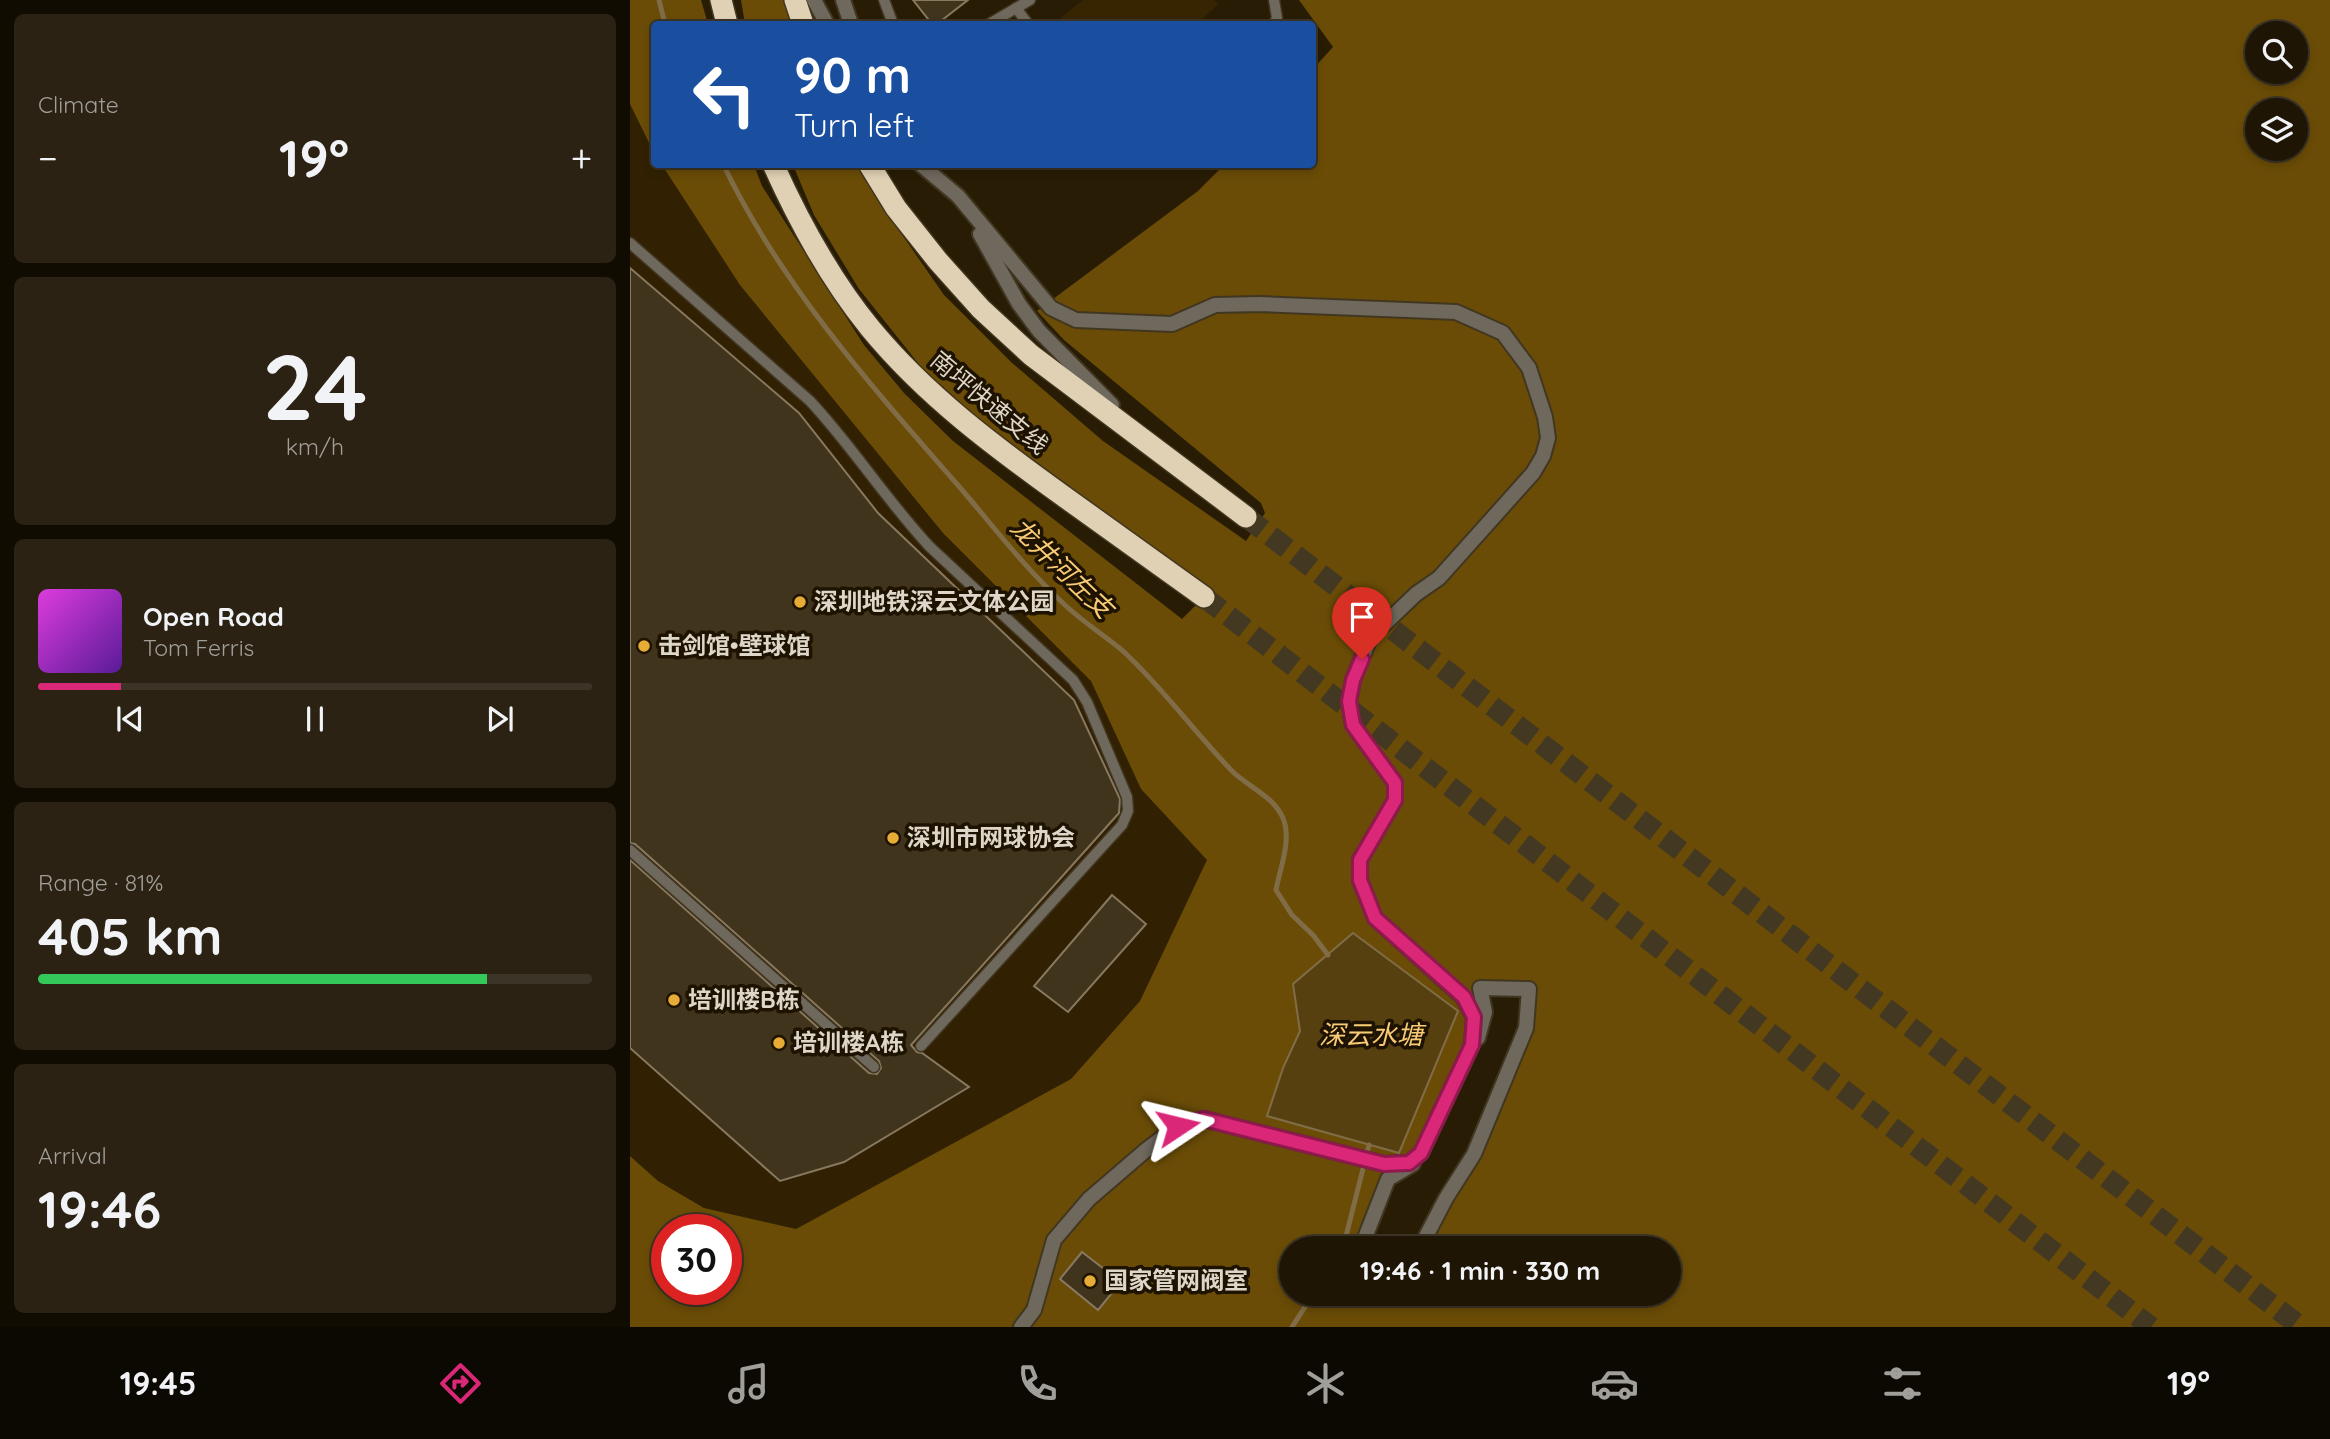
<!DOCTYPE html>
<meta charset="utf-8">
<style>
:root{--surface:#1e1504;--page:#2b2213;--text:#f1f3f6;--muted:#a19f9a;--line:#3c3426;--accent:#db2777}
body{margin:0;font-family:Quicksand,"Noto Sans SC",sans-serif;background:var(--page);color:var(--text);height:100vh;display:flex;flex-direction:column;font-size:26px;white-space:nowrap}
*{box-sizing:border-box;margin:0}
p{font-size:23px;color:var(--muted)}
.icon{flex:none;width:38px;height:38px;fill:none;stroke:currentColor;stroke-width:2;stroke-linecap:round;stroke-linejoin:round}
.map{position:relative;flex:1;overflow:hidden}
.sheet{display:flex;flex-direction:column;gap:14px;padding:14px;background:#100c02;width:630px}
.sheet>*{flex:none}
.hud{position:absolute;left:21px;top:21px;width:665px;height:147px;border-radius:7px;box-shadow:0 4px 10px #0003,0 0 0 2px var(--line);background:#1a4fa0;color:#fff;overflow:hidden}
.controls{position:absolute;left:1615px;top:21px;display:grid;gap:14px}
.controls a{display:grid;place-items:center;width:63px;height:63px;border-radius:50%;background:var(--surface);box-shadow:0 4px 10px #0003,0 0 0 2px var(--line);font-size:35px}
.speed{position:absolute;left:21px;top:1214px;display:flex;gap:14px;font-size:35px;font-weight:700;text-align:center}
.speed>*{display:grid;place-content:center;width:91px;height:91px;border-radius:50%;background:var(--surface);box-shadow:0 4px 10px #0003,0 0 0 2px var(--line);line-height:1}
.speed .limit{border:10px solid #d22;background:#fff;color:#111}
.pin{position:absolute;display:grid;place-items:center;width:60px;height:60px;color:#fff;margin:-72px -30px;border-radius:50% 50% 50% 0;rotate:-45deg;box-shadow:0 0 7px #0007}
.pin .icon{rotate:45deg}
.me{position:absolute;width:77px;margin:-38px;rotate:80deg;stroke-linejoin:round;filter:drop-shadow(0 0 5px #0008)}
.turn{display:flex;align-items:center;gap:24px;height:147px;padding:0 28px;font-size:32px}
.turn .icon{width:91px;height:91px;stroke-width:2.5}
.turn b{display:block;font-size:49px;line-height:60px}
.big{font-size:52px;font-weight:800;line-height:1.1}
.sheet .widget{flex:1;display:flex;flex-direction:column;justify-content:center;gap:10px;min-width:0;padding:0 24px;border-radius:10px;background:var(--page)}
.sheet .dial{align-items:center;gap:0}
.dial b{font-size:91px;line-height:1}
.song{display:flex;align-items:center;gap:21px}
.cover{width:84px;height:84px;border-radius:10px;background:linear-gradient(135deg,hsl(300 70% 55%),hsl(270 70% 35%))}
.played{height:7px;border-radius:4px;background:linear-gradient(90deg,var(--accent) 15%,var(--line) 15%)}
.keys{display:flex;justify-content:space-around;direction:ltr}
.heat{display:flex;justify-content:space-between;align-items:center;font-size:38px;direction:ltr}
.charge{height:10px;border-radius:5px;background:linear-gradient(90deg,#34c759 81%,var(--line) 0)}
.trip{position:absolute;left:649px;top:1236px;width:402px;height:70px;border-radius:35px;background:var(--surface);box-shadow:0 4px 10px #0003,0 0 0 2px var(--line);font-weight:800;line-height:70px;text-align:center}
.menu{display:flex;height:112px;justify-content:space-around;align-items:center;background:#0c0802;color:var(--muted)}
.menu .icon{width:49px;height:49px}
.menu .selected{color:var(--accent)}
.menu b{font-size:32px;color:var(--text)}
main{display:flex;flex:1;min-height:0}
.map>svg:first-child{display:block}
.built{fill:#312102}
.green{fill:#372501}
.forest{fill:#6a4c06;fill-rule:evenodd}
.water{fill:#574010;stroke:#806d47;stroke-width:2}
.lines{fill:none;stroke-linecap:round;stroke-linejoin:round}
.stream{stroke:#806d47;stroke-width:5}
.building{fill:#41341d;stroke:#87785f;stroke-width:2}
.highway-tunnel{stroke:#433822;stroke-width:21;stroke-dasharray:21 10;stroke-linecap:butt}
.lane-casing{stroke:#413620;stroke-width:13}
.street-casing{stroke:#413620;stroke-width:18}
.highway-casing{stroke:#413620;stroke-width:24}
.lane{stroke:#6e685d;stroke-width:10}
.street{stroke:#6e685d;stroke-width:14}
.highway{stroke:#e0d0b4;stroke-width:21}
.route-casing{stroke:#8e194d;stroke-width:18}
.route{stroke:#db2777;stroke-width:12}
.poi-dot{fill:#e6ac36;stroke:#1e1300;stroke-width:2.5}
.labels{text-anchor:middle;stroke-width:7;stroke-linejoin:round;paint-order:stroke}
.street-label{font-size:24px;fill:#ded6c8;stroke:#1e1300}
.poi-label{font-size:24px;font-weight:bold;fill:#ded6c8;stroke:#1e1300;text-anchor:start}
.water-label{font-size:26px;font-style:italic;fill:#facb75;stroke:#1e1300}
</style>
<main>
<section class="sheet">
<div class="widget"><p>Climate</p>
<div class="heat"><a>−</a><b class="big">19°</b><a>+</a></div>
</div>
<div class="widget dial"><b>24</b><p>km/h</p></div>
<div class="widget">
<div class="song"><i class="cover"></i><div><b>Open Road</b><p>Tom Ferris</p></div></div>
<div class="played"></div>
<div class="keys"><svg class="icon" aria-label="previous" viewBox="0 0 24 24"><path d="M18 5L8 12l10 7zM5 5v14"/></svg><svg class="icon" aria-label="pause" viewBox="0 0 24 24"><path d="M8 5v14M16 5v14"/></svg><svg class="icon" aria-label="next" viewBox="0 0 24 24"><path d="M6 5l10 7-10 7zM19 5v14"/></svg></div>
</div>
<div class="widget"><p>Range · 81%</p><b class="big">405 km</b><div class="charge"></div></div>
<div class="widget"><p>Arrival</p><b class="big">19:46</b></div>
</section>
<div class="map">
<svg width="1700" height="1327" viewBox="0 0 1700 1327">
<rect width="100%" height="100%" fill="#281c05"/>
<!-- built -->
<polygon class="built" points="0,104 24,153 24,164 32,165 313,533 461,681 511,789 578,860 510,1001 441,1079 166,1229 74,1208 28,1181 0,1156"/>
<!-- green -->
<polygon class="green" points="453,0 584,0 588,5 566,24 423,24"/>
<!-- forest -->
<g class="forest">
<polygon points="0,0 71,0 78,24 24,24 24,153 0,104"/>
<polygon points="111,0 159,0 165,24 115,24"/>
<path d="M669 0H1700V1327H0V1156L28 1181 74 1208 166 1229 441 1079 510 1001 577 860 511 789 461 681 313 533 110 285 32 165H124L132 186 234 345 274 393 323 441 552 619 578 593 362 431 292 368 229 289 184 215 163 165H228L252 206 314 295 381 362 473 441 616 541 635 513 631 503 434 340 407 311 568 191 594 165 682 164 683 69 703 47ZM1628 33H1666V72H1628ZM1628 110H1666V149H1628ZM850 989 899 990 896 1028 808 1215 790 1248H1040V1293H662V1248H731L758 1179 789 1160 855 1012ZM670 1031 769 1153 637 1116 653 1068ZM37 1230H96V1290H37Z"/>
</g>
<!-- water -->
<polygon class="water" points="723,933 828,1011 769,1153 637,1116 653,1068 670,1031 663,984"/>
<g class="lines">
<!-- stream -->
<g class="stream">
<polyline points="29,0 35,24"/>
<path d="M93 164C152 287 244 389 333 491 366 530 397 570 435 605 453 622 474 635 493 651 533 688 565 733 603 772 619 787 644 797 653 818 662 840 650 868 646 890L662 915 683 935 698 955"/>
<polyline points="713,1248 739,1145"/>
<polyline points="662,1327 684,1293"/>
</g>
</g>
<!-- building -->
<g class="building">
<polygon points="283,0 338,0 307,24 302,24"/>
<polygon points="0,268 169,413 248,513 444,700 490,799 489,813 281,1045 287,1052 292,1053 339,1087 214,1162 150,1181 0,1048 0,860 239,1073 247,1074 251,1068 249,1061 5,844 0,843"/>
<polygon points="482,895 516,924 438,1012 404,986"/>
<polygon points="452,1252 491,1282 468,1310 430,1279"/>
</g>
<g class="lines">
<!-- highway-tunnel -->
<g class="highway-tunnel">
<polyline points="616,517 1671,1327"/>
<polyline points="574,597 1521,1327"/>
</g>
<defs>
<g id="lane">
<polyline points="254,0 263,24"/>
<polyline points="644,0 647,18 644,24"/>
<polyline points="386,8 398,24"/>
<polyline points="359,24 400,0"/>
<path d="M0 243 180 401C223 447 257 501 300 547L443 680 457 702 497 797 498 811 492 825 291 1046"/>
<polyline points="0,850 244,1067"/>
</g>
<g id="street">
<polyline points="184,0 197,24"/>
<polyline points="213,0 221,24"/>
<polyline points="290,164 328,196 421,308 446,320 542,324 585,305 630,304 826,312 873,333 899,368 915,417 918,438 913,456 903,473 809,578 786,594 740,638 723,680 719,701 723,725 765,783 765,800 730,860 730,880 745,918 833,997 844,1017 842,1045 791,1153 779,1163 754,1164 574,1119 548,1126 516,1150 459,1199 424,1240 404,1310 391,1327"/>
<polyline points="350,234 389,304 409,331 482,405"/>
<polyline points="731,1248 758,1179 783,1164"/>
<polyline points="790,1248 816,1198 844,1154 896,1028 899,989 850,988 855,1012 848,1038"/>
</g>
<g id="highway">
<polyline points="91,0 97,24"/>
<polyline points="165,0 173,24"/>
<path d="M143 164C169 222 200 279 240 328 296 396 365 447 436 498 482 531 528 564 574 597"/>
<polyline points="239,164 266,208 308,261 351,309 401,355 616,517"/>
</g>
</defs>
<!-- lane casing -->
<use href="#lane" class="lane-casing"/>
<!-- street casing -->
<use href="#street" class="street-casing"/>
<!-- highway casing -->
<use href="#highway" class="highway-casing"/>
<!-- lane -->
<use href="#lane" class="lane"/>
<!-- street -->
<use href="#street" class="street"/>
<!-- highway -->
<use href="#highway" class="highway"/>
</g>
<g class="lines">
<defs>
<polyline id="route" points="548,1126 574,1119 754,1164 779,1163 791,1153 842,1045 844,1017 834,997 745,918 730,880 730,860 765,800 765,783 723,725 719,701 723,680 732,659"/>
</defs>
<!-- route casing -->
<use href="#route" class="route-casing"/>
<!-- route -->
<use href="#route" class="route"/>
</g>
<!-- markers -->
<g class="poi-dot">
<circle cx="170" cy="602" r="7"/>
<circle cx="14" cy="646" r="7"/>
<circle cx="263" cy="838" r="7"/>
<circle cx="44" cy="1000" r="7"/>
<circle cx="149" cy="1043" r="7"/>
<circle cx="460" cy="1281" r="7"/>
</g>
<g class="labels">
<!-- street labels -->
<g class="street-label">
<text transform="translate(359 403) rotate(40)" y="8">南坪快速支线</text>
</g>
<!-- poi labels -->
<g class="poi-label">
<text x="184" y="610">深圳地铁深云文体公园</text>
<text x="28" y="654">击剑馆•壁球馆</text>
<text x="277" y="846">深圳市网球协会</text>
<text x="58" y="1008">培训楼B栋</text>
<text x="163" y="1051">培训楼A栋</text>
<text x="474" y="1289">国家管网阀室</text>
</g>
<!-- water labels -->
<g class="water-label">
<text transform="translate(432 568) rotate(44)" y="9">龙井河左支</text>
<text x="741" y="1044">深云水塘</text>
</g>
</g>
</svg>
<div class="controls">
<a><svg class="icon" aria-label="search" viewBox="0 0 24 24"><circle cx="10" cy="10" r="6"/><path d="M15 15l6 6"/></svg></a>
<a><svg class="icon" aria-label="layers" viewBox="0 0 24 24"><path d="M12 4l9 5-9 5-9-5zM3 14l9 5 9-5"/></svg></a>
</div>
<div class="speed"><div class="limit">30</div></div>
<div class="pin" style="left:732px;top:659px;background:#d93025"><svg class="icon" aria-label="arrive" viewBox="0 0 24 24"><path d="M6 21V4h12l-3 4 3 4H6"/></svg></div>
<svg class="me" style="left:548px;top:1126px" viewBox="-20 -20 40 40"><path d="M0-17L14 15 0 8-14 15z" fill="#db2777" stroke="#fff" stroke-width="4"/></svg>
<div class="trip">19:46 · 1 min · 330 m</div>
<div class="hud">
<div class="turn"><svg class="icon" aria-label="left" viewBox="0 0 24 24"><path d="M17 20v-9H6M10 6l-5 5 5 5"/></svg><div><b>90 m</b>Turn left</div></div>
</div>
</div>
</main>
<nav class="menu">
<b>19:45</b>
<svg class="icon selected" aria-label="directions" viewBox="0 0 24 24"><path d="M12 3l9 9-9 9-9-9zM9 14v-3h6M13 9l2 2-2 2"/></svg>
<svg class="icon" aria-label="music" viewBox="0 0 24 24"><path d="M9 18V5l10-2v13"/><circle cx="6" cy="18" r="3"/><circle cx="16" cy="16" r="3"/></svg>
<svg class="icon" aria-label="phone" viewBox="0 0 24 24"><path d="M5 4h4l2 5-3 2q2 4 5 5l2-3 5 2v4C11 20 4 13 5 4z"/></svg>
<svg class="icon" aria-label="climate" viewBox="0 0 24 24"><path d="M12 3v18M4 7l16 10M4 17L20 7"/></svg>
<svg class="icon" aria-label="car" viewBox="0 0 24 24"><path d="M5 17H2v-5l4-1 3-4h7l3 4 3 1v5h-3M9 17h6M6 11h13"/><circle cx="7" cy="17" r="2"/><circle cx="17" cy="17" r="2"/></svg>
<svg class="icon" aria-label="filters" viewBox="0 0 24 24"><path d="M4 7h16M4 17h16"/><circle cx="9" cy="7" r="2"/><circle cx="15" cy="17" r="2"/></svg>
<b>19°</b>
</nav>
